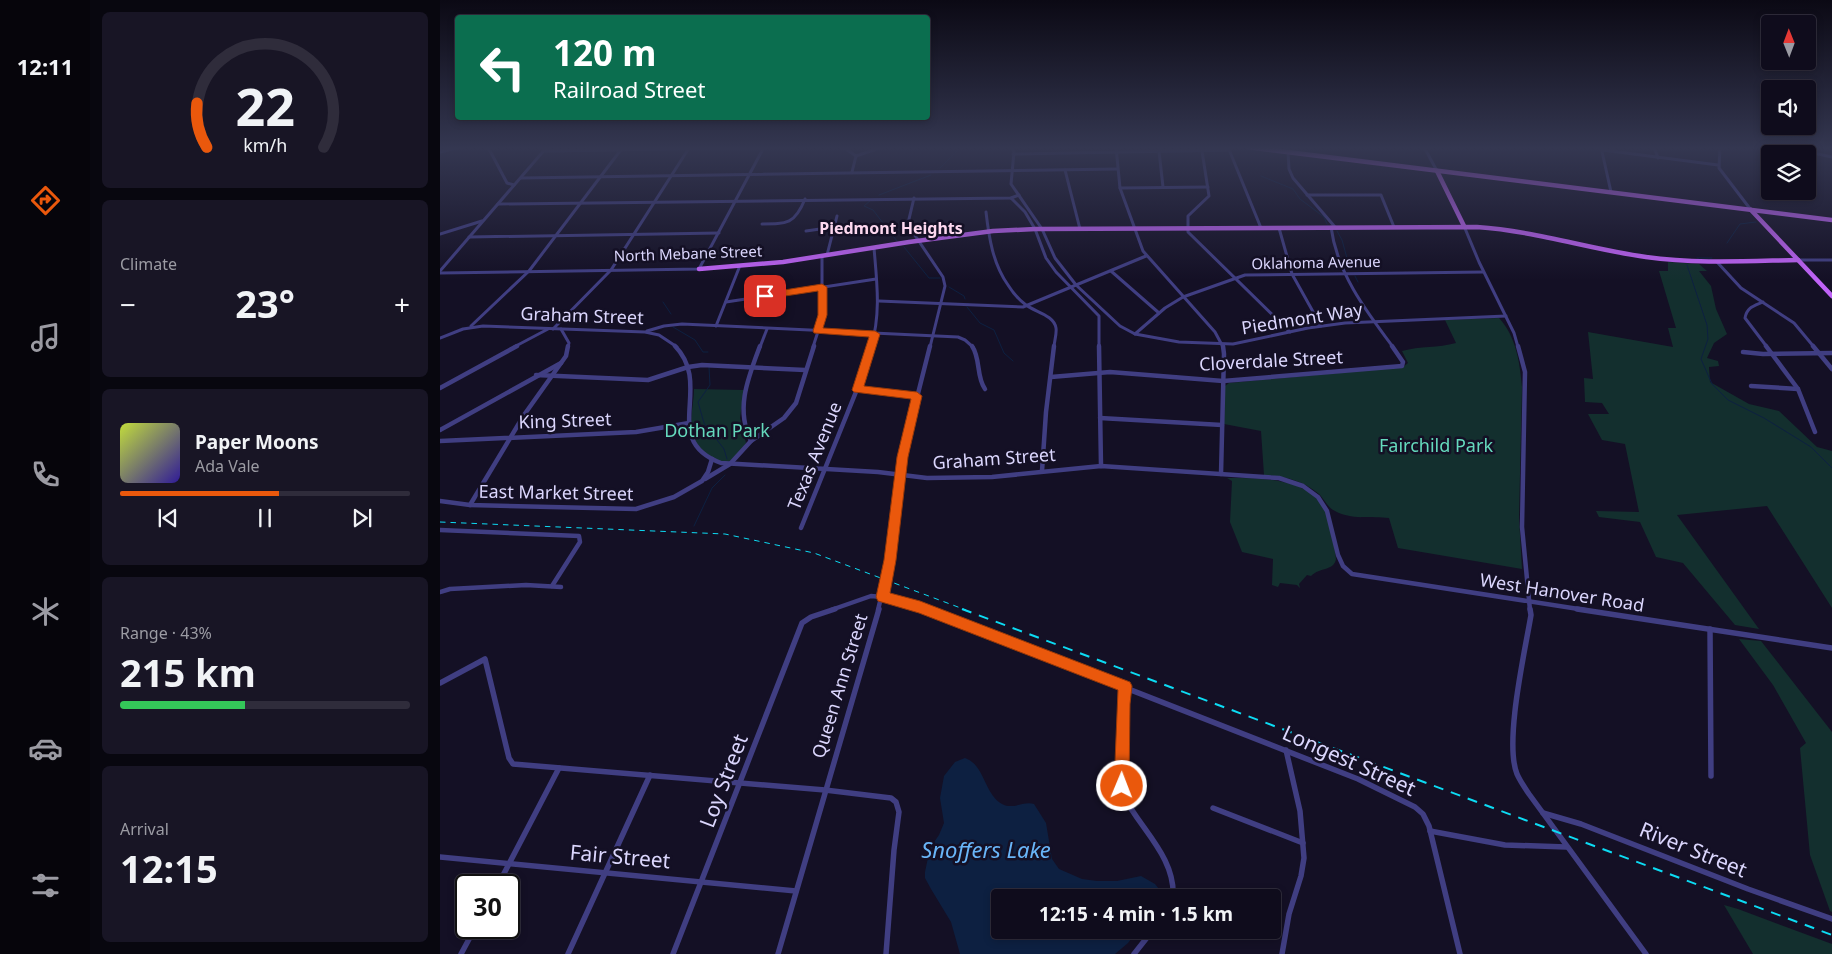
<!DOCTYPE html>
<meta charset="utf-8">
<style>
:root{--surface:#0f0c1c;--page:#181525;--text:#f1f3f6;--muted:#9b9ba3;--line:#2f2c3b;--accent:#ea580c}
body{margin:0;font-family:"Noto Sans",sans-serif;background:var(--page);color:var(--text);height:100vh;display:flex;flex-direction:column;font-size:19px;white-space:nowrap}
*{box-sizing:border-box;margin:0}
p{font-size:16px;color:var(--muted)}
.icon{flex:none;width:28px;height:28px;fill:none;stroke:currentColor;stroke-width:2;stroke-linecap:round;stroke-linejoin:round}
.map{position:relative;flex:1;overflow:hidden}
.side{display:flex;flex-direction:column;gap:12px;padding:12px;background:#08070f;width:350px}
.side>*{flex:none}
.guide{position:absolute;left:15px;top:15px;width:475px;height:105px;border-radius:5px;box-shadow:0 2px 8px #0003,0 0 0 1px var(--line);background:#0b6e4f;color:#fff;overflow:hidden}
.needle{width:32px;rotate:359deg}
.buttons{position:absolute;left:1321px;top:15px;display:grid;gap:10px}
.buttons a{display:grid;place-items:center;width:55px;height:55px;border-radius:5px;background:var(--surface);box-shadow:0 2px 8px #0003,0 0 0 1px var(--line);font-size:25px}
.speed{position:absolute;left:15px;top:874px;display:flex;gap:10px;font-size:25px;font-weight:700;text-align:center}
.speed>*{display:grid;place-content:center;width:65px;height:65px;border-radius:50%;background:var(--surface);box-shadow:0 2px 8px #0003,0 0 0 1px var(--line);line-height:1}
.speed .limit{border:2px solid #111;border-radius:8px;background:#fff;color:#111}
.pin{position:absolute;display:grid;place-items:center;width:42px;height:42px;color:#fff;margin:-21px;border-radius:10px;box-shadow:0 2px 8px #0006}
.me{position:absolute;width:55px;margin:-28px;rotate:1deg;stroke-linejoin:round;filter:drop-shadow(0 0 4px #0008)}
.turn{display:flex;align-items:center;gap:18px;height:105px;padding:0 15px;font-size:22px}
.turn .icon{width:65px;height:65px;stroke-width:2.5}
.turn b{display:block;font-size:35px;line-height:42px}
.big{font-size:38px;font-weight:700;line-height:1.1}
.side .card{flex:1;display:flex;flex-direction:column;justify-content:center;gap:8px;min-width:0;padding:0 18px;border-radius:8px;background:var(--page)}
.side .dial{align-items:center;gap:0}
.dial svg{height:130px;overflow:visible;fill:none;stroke:var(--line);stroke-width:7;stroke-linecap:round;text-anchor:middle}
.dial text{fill:var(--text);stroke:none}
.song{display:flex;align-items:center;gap:15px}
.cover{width:60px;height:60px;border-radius:8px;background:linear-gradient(135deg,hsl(70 70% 55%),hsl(250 70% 35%))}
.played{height:5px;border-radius:2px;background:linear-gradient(90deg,var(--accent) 55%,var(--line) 55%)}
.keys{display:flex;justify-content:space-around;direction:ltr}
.heat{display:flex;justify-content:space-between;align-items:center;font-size:28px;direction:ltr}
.charge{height:8px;border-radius:4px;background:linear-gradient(90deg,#34c759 43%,var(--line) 0)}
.trip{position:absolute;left:551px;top:889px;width:290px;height:50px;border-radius:5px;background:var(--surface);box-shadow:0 2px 8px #0003,0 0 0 1px var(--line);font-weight:700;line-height:50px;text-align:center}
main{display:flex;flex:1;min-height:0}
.tab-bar{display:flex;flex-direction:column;width:90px;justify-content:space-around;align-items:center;background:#06050b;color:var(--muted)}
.tab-bar .icon{width:35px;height:35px}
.tab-bar .active{color:var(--accent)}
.tab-bar b{font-size:22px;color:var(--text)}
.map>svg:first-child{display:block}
.green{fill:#132f2e}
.water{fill:#0d2041}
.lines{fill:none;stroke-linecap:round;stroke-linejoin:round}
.stream{stroke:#0d2041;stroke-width:1}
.minor-far2{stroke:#403e82;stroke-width:3}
.minor-far1{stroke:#403e82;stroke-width:4.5}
.minor{stroke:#403e82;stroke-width:5.5}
.major{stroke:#c063f7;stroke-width:4.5}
.rail-far1{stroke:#0cdbf3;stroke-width:1;stroke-dasharray:5.5 5;stroke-linecap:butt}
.rail{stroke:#0cdbf3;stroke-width:2;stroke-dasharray:10 8;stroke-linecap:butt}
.route{fill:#ea580c;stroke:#983908}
.labels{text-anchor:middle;stroke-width:5;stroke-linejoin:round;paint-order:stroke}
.far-street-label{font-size:15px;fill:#dbd6fd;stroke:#141025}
.far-neighbourhood-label{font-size:16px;font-weight:bold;fill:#fdd8ef;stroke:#141025}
.street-label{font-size:18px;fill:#dbd6fd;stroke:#141025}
.park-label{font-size:18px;fill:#65dabd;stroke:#141025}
.near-street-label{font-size:21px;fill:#dbd6fd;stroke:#141025}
.near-water-label{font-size:22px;font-style:italic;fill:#69b5f8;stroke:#141025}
</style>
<main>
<nav class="tab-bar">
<b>12:11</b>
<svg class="icon active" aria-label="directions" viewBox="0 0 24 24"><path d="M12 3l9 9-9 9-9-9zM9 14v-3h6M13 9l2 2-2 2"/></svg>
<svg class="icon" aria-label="music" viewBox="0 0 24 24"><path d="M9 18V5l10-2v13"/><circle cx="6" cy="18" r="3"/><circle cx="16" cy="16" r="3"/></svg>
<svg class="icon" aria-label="phone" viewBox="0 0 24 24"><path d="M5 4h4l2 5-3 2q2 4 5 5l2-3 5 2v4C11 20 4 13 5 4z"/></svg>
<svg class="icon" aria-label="climate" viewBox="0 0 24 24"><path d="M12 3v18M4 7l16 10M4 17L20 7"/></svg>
<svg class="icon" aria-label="car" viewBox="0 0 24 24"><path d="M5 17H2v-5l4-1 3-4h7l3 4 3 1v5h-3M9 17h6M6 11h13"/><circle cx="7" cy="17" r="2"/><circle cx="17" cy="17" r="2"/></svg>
<svg class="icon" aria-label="filters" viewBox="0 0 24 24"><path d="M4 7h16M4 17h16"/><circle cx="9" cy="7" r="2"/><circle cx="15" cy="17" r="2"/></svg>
</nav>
<section class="side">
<div class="card dial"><svg viewBox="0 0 100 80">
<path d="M14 69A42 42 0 1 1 86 69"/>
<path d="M14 69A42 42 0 0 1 8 42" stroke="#ea580c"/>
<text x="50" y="56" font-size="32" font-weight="700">22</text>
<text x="50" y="72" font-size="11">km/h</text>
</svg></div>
<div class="card"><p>Climate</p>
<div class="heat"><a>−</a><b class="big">23°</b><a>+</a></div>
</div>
<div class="card">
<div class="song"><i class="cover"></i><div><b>Paper Moons</b><p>Ada Vale</p></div></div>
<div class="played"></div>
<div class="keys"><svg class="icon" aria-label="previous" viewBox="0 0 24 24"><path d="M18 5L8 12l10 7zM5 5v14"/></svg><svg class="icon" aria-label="pause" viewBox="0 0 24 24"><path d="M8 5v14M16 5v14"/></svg><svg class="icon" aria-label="next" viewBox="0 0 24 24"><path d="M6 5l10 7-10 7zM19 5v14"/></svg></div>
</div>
<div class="card"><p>Range · 43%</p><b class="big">215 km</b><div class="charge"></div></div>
<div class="card"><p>Arrival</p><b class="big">12:15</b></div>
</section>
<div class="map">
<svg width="1392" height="954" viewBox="0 0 1392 954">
<rect width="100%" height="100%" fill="#141025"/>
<!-- green -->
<g class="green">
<polygon points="1228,262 1259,264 1267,271 1259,271 1271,286 1276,309 1287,334 1274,343 1267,358 1278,361 1279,366 1269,367 1270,382 1309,404 1339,411 1377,447 1392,451 1392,608 1327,506 1237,515 1319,629 1295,625 1243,563 1216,557 1200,522 1159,517 1156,511 1199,512 1185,444 1162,440 1148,414 1169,414 1162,403 1145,402 1144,378 1153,379 1148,332 1233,347 1228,328 1236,328 1219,271 1228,271"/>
<path d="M1059 318C1076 336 1080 363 1082 387L1079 518 1082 569 958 548 949 518C933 516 910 520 895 511 888 508 884 499 879 494 862 480 845 476 824 475L821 431 784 424 785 386 789 383 963 367 968 363 962 351C980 346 998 348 1016 343L1005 320Z"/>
<path d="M254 389 304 390 300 418 306 443C303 448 293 462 286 462 273 462 254 446 252 433 249 420 254 403 254 389Z"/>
<path d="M787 478C820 478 873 477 887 514 892 528 894 544 896 559 894 571 880 567 871 576L867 575 859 584 860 588 857 585 840 583 838 587 832 585 833 559 802 552 790 522 792 481Z"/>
<polygon points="1299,639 1321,641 1392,732 1392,912 1390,911 1370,855 1360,748 1366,743 1333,685"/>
<polygon points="1284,905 1298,909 1392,944 1392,954 1313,954"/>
</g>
<!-- water -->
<path class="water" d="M525 758C545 765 544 794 562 804 573 810 583 801 594 804L606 823 612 859 619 869 642 879 657 881H677L701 876 715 884 719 889 718 897 560 898V930H698L688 943 675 954H520L511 922 491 889 485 878V872L490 848 499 835 504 823 500 798 504 776 515 762Z"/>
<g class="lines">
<!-- stream -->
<g class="stream">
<polyline points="500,168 521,147"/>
<polyline points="821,176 853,189 860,199 884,217 887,224"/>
<polyline points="439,195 491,175"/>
<polyline points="430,201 424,206 433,210 457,241"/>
<polyline points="897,231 902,240 910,269"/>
<polyline points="1287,243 1300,224 1316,222"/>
<polyline points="464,247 489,278 500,278"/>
<polyline points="1257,258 1272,258"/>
<polyline points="1247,265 1267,325 1268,339 1261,359 1272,384 1288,400 1324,418 1371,447 1392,468"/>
<polyline points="915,276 918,282"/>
<polyline points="509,287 524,296 525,299"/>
<polyline points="223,302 231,314"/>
<polyline points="527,307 540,323 554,330 564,353 573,361"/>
<polyline points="233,327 255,340 263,352 268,352"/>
<polyline points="269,367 270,385 258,402 264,423 284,449 287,459"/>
<polyline points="254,526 272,488 285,475"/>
</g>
<!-- minor-far2 -->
<g class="minor-far2">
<polyline points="48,147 67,183 74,185"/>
<polyline points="403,147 416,156 412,172"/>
<polyline points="572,147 574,152 571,184 602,229 615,258 636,285 680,326 695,334 739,342 793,344 868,328 905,323 1066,316"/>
<polyline points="676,147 680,188 703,251 775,332 783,347"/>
<polyline points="788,147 821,228"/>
<polyline points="984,147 997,171"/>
<polyline points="1161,147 1171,192"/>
<polyline points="1214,147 1218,158"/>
<polyline points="1280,147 1279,168 1311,210"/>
<polyline points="1346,147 1392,157"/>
<polyline points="1163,150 1278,165"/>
<polyline points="104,151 350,147"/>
<polyline points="719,151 723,187"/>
<polyline points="762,151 769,196 748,216 748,232 850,332"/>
<polyline points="0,152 20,147"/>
<polyline points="848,152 849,169 853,178 895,227"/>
<polyline points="573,154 788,150"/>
<polyline points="416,156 442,147"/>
<polyline points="625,170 640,229"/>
<polyline points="81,178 677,169"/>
<polyline points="680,188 768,187"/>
<polyline points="867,195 941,195 954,227"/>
<polyline points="474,198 469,219 470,228 503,277 505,286 490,347"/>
<polyline points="571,198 585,212 595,229 606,258 616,272 659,316 659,347"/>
<polyline points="58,204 571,198 579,195"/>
<path d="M546 212C549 238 553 264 568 285 573 293 579 300 586 305 595 312 614 315 616 328 617 334 614 342 614 347"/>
<path d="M322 224C347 224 355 224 365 199"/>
<polyline points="1024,226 1039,262 1074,333 1078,347"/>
<path d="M891 227C897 273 926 311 953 347"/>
<polyline points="839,228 852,274 881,326"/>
<polyline points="366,231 394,227"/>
<polyline points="0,234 42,221"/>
<polyline points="29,237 279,233"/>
<polyline points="387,255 397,216"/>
<polyline points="1358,260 1392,260"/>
<polyline points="1277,262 1301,288 1354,323 1374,347"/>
<polyline points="0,271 107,147"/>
<polyline points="671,271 719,313"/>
<polyline points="0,273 259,269 324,147"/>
<polyline points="439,301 583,307 706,256"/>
<polyline points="286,302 436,279"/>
<path d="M1323 302C1314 306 1307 307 1305 318L1327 347"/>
<polyline points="31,326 89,271 183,147"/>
<polyline points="276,326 299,268"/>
<polyline points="113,329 171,270 249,148"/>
<polyline points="121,329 129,343 128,347"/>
<polyline points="207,331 224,326 242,324 518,337 525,340 533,347"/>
<polyline points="695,334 725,308 743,297 805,275 1043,272"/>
<polyline points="0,338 23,329 43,326 205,332 219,335 237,347"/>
<polyline points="74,347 108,329"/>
<polyline points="320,347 327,329"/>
<polyline points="373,347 382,319 382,256"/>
<path d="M431 347C441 314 437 283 434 248"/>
</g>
<!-- minor-far1 -->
<g class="minor-far1">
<path d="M235 346C274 386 219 440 281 463L438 472 487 478 552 477 661 466 839 478 863 486 878 497 887 511 898 555 903 566 912 574 1145 610"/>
<path d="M532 346C541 359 536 377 545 389"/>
<polyline points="659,346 661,466"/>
<polyline points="1078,346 1085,372 1082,527 1090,610"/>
<polyline points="1326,346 1358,389 1375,432"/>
<polyline points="1373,346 1392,369"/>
<polyline points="1303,352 1323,354 1392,353"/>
<polyline points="96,375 208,380 248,367 262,365 365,370"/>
<polyline points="611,377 670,372 783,381 962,366 963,362 952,346"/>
<polyline points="1311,386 1358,389"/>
<polyline points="0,388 77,346"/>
<polyline points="418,389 477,396"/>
<polyline points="660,418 782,425"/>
<polyline points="0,430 121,363"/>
<polyline points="0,441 196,432 249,423"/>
<path d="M311 441C295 409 308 378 320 346"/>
<polyline points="602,471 606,412 614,346"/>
<polyline points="781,474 784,354 783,346"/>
<polyline points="265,479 290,464 311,441 344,418 356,403 374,346"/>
<polyline points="0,501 30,505 196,509 234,497 262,481 268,472 272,459"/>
<polyline points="30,505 84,415 126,356 128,346"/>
<polyline points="361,528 424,372 432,346"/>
<polyline points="0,530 139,536 140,542 112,586"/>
<polyline points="0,592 10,589 86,585 121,587"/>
<polyline points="391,610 431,596 442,597 487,610"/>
<polyline points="438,610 450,560 462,457 490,346"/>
</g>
<!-- minor -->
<g class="minor">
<polyline points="484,609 918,779 975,807 983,814 989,826 1020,954"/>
<path d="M1090 609 1091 615C1085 651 1064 742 1077 774 1080 781 1085 788 1089 794L1206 954"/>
<polyline points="1137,609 1392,648"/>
<polyline points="1270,629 1271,776"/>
<polyline points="0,683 45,659 69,758 73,764 385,790 451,798 456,802 459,812 454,850 446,954"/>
<path d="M685 686 683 704V795C700 829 736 857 733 898"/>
<polyline points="773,808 863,843"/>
<polyline points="1103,813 1141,824 1308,889 1392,919"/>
<polyline points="990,831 1065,845 1126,847"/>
<polyline points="0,857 356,891"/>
<polyline points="58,885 119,768"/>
<polyline points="21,954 35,928"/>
<polyline points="128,954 210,775"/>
<polyline points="233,954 362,623 371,617 395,609"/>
<polyline points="338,954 439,609"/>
<polyline points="694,954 713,930"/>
<polyline points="842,954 849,914 861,876 864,858 860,811 846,750"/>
</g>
<!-- major -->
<g class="major">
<polyline points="807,147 1392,220"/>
<polyline points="997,171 1024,226"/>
<polyline points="1311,210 1392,296"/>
<path d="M259 269 343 262 469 242 553 231 595 229 1037 227C1095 231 1149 249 1206 257 1256 264 1307 261 1358 260"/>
</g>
<!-- rail-far1 -->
<polyline class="rail-far1" points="0,522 285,534 374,553 526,610"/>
<!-- rail -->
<polyline class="rail" points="522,609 1392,935"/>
</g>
<!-- sky -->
<linearGradient id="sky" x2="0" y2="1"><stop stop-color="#0b0914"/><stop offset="0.53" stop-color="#343751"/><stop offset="1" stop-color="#343751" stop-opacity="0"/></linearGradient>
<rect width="1392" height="280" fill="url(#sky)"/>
<!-- route -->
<polygon class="route" points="382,284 387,287 387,315 383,328 435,331 440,334 424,386 477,392 482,396 468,457 456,560 450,593 480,601 690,682 692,686 690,704 689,786 687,792 682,794 676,792 674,786 678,690 479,613 438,601 436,597 444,560 457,457 471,399 414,392 412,390 429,337 374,333 373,331 378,315 378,291 325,299 321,296 325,293"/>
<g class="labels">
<!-- far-street labels -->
<g class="far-street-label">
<text transform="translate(248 254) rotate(-2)" y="5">North Mebane Street</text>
<text transform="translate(876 263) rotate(-1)" y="5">Oklahoma Avenue</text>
</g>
<!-- far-neighbourhood labels -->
<g class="far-neighbourhood-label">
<text x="451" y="234">Piedmont Heights</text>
</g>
<!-- street labels -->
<g class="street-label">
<text transform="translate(142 316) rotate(2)" y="6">Graham Street</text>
<text transform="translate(862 319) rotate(-9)" y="6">Piedmont Way</text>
<text transform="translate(831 361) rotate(-3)" y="6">Cloverdale Street</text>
<text transform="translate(125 421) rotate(-2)" y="6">King Street</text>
<text transform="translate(375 456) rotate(-68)" y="6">Texas Avenue</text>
<text transform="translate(554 459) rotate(-4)" y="6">Graham Street</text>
<text transform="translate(116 493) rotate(1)" y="6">East Market Street</text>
<text transform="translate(1122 593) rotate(9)" y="6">West Hanover Road</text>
<text transform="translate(400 686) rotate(-73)" y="6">Queen Ann Street</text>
</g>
<!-- park labels -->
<g class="park-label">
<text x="277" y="437">Dothan Park</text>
<text x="996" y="452">Fairchild Park</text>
</g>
<!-- near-street labels -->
<g class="near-street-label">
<text transform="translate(909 761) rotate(24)" y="7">Longest Street</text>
<text transform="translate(284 781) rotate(-69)" y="7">Loy Street</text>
<text transform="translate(1253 850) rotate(22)" y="7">River Street</text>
<text transform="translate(180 857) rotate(5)" y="7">Fair Street</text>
</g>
<!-- near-water labels -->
<g class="near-water-label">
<text x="546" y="858">Snoffers Lake</text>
</g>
</g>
</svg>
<div class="buttons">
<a><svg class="needle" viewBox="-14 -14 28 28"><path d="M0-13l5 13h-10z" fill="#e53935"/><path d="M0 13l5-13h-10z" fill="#9b9ba3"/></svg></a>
<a><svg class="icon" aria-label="sound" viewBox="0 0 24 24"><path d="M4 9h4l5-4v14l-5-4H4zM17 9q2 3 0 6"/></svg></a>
<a><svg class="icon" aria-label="layers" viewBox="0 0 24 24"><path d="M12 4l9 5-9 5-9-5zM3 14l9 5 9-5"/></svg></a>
</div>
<div class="speed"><div class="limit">30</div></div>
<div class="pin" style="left:325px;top:296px;background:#d93025"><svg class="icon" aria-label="arrive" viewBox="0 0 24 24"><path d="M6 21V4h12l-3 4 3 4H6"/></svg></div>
<svg class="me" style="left:682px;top:786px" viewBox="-20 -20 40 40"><circle r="17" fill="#ea580c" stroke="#fff" stroke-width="3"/><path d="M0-11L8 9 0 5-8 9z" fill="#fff"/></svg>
<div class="trip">12:15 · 4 min · 1.5 km</div>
<div class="guide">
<div class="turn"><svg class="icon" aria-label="left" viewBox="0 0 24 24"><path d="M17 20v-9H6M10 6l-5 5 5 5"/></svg><div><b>120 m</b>Railroad Street</div></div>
</div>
</div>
</main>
